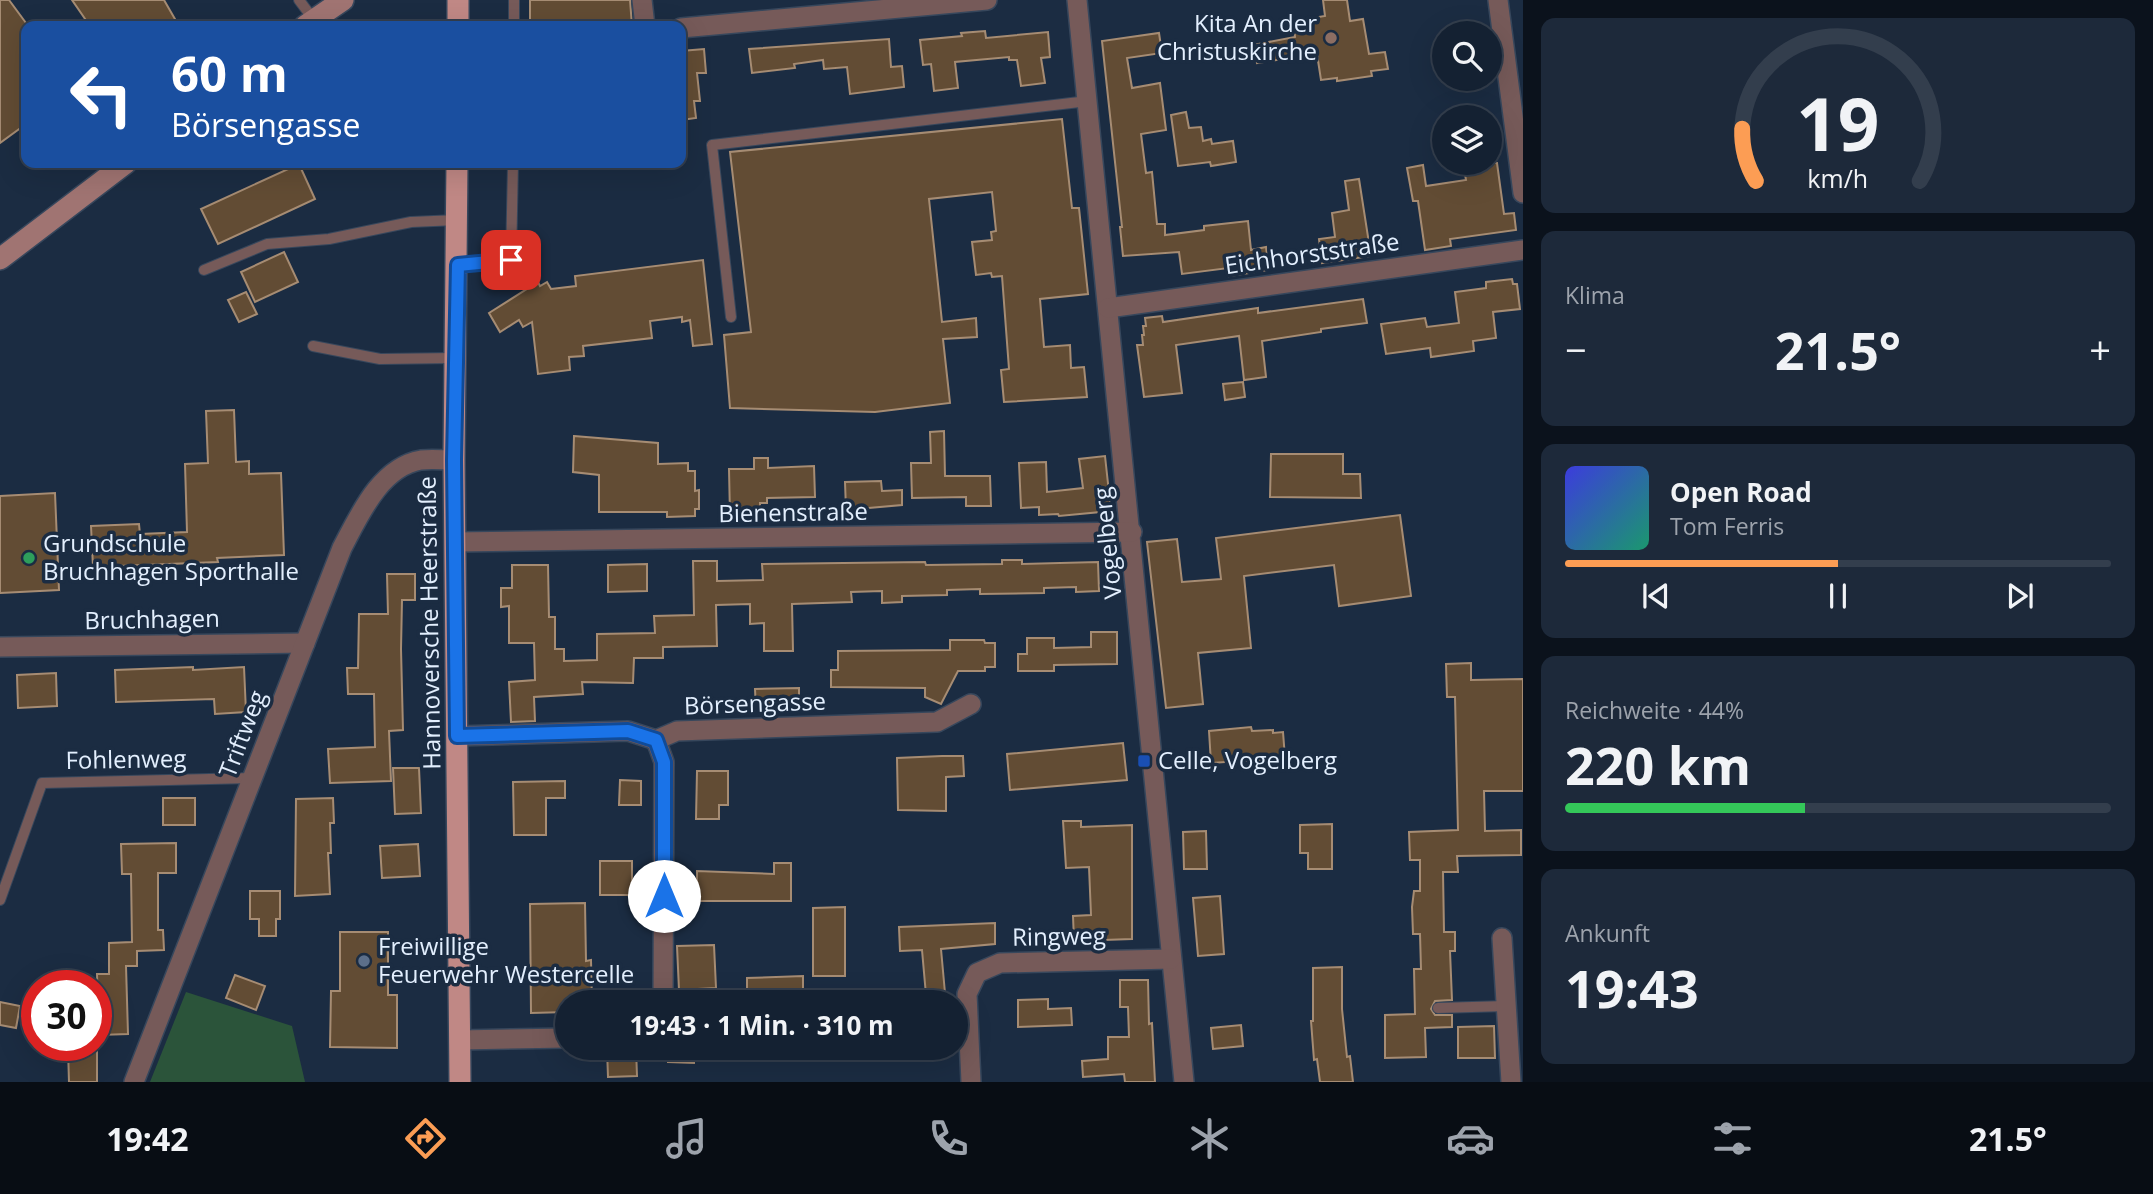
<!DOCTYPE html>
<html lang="de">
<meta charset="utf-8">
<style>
:root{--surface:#142132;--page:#1d293a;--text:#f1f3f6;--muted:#9da3ac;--line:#333e4d;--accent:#fc9d54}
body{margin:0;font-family:"Open Sans",sans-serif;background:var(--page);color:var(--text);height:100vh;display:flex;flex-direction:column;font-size:26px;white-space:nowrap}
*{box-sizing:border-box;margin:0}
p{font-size:23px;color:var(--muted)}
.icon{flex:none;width:38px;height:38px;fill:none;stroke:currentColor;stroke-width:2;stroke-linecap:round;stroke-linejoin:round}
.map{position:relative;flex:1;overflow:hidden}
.sheet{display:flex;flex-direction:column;gap:18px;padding:18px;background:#0b121c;width:630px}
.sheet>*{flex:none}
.banner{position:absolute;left:21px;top:21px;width:665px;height:147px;border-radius:14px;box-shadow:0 7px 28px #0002,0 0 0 2px var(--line);background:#1a4fa0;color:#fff;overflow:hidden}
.buttons{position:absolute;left:1432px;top:21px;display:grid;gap:14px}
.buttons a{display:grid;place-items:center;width:70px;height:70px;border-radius:50%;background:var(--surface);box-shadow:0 7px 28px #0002,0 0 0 2px var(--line);font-size:35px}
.speed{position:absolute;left:21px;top:970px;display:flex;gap:14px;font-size:35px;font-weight:700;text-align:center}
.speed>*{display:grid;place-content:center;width:91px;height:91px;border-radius:50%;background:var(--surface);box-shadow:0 7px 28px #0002,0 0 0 2px var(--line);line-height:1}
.speed .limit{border:10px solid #d22;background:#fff;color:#111}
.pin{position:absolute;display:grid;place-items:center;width:60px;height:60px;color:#fff;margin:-30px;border-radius:14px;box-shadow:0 4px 10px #0006}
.me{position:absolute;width:77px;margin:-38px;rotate:0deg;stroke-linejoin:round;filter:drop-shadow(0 0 5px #0008)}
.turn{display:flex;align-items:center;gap:24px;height:147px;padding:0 35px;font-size:32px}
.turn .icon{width:91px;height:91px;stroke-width:2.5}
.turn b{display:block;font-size:49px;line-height:60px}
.big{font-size:52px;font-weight:700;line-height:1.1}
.sheet .tile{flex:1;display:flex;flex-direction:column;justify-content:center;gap:10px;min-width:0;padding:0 24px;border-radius:14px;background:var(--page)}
.sheet .dial{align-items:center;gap:0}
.dial svg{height:182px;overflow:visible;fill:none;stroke:var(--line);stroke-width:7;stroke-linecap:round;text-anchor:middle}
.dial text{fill:var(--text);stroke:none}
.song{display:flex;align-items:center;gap:21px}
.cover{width:84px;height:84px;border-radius:10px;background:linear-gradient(135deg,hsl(240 70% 55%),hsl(160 70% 35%))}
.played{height:7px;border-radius:4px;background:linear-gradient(90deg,var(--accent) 50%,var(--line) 50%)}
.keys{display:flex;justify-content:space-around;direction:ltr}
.heat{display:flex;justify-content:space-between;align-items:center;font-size:38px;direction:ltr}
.charge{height:10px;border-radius:5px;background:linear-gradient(90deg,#34c759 44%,var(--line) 0)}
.trip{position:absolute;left:555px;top:990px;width:413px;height:70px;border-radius:35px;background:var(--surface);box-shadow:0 7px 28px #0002,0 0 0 2px var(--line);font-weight:700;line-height:70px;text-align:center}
.dock{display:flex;height:112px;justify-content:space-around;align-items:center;background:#080d14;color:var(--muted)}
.dock .icon{width:49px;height:49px}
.dock .current{color:var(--accent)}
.dock b{font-size:32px;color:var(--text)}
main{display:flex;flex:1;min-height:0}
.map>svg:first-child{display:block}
.green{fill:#2b543a}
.building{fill:#624c34;stroke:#a68c73;stroke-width:2}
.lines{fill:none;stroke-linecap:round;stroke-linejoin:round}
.lane-casing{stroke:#37475c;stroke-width:12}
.street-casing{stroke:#37475c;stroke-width:22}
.secondary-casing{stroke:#37475c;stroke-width:24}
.primary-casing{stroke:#37475c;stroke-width:24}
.lane{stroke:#765a59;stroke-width:10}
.street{stroke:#765a59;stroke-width:19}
.secondary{stroke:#a07472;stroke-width:21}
.primary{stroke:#c08885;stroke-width:21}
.route-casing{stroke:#114b97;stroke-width:18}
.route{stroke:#1a73e8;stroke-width:12}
.education-dot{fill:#8d6e63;stroke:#1b2c42;stroke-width:2.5}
.leisure-dot{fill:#2e9e5b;stroke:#1b2c42;stroke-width:2.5}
.transit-dot{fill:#1a4fb4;stroke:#1b2c42;stroke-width:2.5}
.service-dot{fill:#5c6f8a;stroke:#1b2c42;stroke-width:2.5}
.labels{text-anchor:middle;stroke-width:7;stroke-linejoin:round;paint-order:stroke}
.poi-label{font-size:24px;fill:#e3effe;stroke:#1b2c42;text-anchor:start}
.street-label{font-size:24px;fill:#e3effe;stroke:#1b2c42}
</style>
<main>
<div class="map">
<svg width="1523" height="1082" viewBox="0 0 1523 1082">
<rect width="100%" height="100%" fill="#1b2c42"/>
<!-- green -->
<polygon class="green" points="186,992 292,1026 305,1082 150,1082"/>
<!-- building -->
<g class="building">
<polygon points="0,0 9,0 26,23 26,124 0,143"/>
<polygon points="72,0 164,0 179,26 90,26"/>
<polygon points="530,0 630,0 632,26 530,26"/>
<polygon points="1323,0 1347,0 1350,21 1363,19 1369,54 1385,52 1388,69 1371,71 1372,76 1337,81 1337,78 1321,80 1317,54 1257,63 1253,45 1295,37 1293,21 1325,16"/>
<polygon points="985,31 986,38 1048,32 1050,57 1041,58 1045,83 1021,86 1017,60 1009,60 1009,57 955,62 958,88 934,91 931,64 923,65 920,40 962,36 961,33"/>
<polygon points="1159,33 1162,53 1127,58 1132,88 1160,83 1166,130 1141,134 1146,173 1152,172 1157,224 1165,224 1165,235 1204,230 1204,226 1248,221 1251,250 1266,247 1269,270 1229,276 1228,268 1182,274 1179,252 1123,256 1120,227 1122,227 1102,41"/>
<polygon points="889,39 891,67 902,66 904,87 850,94 847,67 824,69 823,60 794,64 795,68 752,73 749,49"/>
<polygon points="704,49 706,73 697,73 700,101 694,101 696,118 681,120 681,51"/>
<polygon points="1186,112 1189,128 1201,127 1203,141 1211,139 1212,144 1233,141 1236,162 1211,166 1210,162 1178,166 1171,115"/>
<polygon points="1062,119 1072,208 1079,208 1088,294 1040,299 1044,347 1070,345 1071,368 1084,367 1087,397 1004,402 1001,370 1009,369 1002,276 992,277 991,273 976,275 972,242 992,240 991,232 996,231 992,192 929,199 942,322 976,318 977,337 943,339 950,403 875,412 730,408 724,335 751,332 730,152"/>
<polygon points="1463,163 1497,163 1504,214 1514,213 1516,230 1450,239 1451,246 1425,250 1418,201 1413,201 1407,168 1423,165 1426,186 1466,180"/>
<polygon points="299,164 315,199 218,244 201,209"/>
<polygon points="1359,179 1371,256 1322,263 1319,239 1335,237 1332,213 1349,210 1345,181"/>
<polygon points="284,252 298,282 255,302 241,272"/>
<polygon points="703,260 712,344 693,346 690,320 682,322 682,317 650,321 652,338 583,346 584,356 569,357 570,370 538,374 532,322 523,327 519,320 500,332 489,313 538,282 540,286 547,282 551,289 576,286 575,276"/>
<polygon points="1512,279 1513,284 1517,284 1520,309 1493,312 1496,338 1473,341 1474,351 1431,357 1430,348 1386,354 1381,324 1425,318 1427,327 1459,323 1455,292 1486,288 1486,282"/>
<polygon points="246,292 257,314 239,322 228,300"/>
<polygon points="1363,299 1367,323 1321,329 1321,332 1262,341 1266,377 1244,380 1239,336 1176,345 1182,393 1144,397 1137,345 1143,345 1142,335 1144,335 1143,326 1146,326 1145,318 1162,316 1163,322 1258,308 1258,313"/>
<polygon points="1243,382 1245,397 1225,400 1223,384"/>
<polygon points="234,410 236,462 249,461 249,474 281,473 284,555 217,558 218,562 93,567 91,526 139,524 140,534 187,532 185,464 208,463 206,411"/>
<polygon points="944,431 945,476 990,476 991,506 966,506 966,497 912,498 911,463 931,463 930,432"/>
<polygon points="574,436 658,443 658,464 688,463 688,471 695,471 695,491 699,490 699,509 695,509 695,516 667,517 667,512 599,512 599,475 573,472"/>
<polygon points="1271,454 1343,454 1343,474 1360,474 1361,498 1270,497"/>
<polygon points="1105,456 1111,511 1059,516 1058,514 1039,515 1039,507 1021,508 1019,463 1046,462 1047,492 1083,488 1079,459"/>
<polygon points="754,458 768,458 768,468 814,466 815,497 767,498 767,503 760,503 760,515 730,516 729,469 754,469"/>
<polygon points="881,481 882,491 902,490 902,505 846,510 845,482"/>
<polygon points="55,493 59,590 0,593 0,496"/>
<polygon points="1400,515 1411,596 1339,606 1334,565 1244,576 1251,648 1198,653 1203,704 1166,708 1147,542 1177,539 1182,582 1221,579 1216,538"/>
<polygon points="1002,560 1022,560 1022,564 1098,562 1099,591 1076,592 1076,587 1044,588 1044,593 980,594 980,589 947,590 947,595 902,596 902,602 882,603 882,591 851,592 852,602 792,604 793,651 764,651 764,623 750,624 750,604 716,605 717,646 663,647 663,658 634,658 633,683 582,682 583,694 534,697 535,721 511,722 509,682 535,680 534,643 509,643 509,606 501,607 501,588 512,588 512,565 548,565 549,617 555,617 555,649 564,649 564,661 597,660 597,634 655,633 654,616 694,615 693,561 717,561 717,581 763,580 762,564 925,562 926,565 1002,564"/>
<polygon points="647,564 647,591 608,592 608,565"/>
<polygon points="387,574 415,574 415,600 402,600 401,649 403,730 389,731 391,781 330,783 328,749 375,747 374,694 348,694 347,668 358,668 359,614 388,614"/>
<polygon points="1091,632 1117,632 1117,664 1054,665 1054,671 1018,671 1018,654 1027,654 1027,638 1054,638 1054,648 1091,647"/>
<polygon points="950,640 984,640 985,643 995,643 995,667 985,667 985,671 958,671 941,704 925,697 925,688 831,687 831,670 838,670 838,651 950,650"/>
<polygon points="1471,663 1471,680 1523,679 1523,791 1484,791 1485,831 1521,830 1521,855 1457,856 1458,872 1443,872 1444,932 1455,932 1455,951 1450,951 1452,1000 1435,1001 1431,1009 1435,1015 1452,1015 1452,1027 1425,1028 1426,1057 1385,1058 1385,1015 1415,1014 1414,969 1421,969 1420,934 1413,934 1412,907 1414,891 1420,891 1420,860 1410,860 1409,832 1458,830 1455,697 1447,697 1446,664"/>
<polygon points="193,667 193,670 244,667 246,712 215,714 214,699 116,702 115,670"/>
<polygon points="56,673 57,706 18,708 17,675"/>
<polygon points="799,688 799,704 788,705 789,709 756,710 755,689"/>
<polygon points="1251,727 1252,731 1273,730 1273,733 1283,732 1285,758 1211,763 1209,731"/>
<polygon points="1123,743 1127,780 1010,790 1007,754"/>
<polygon points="942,756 963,756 964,776 946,777 946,811 898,810 897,758"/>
<polygon points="393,768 419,768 421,813 395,814"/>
<polygon points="697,771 728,771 728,805 719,805 719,819 696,819"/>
<polygon points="620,780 641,781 641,805 619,805"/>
<polygon points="565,781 565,798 546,798 546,835 514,835 513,782"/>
<rect x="163" y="798" width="32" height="27"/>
<polygon points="333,798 334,823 330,823 331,853 328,853 330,894 295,896 296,799"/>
<polygon points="1063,821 1081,821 1081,827 1132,825 1132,939 1074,941 1073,916 1091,915 1089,867 1066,868"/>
<polygon points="1332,824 1332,869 1308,869 1308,853 1300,853 1300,825"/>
<polygon points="1206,831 1207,869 1184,869 1183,832"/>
<polygon points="176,843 176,873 158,873 158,930 163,930 164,950 137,951 137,966 126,966 128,1034 99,1035 97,974 109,974 109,943 132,942 131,874 122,874 121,844"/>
<polygon points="418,844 420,876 382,878 380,846"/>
<rect x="600" y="861" width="32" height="34"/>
<polygon points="774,863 791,863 791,901 697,901 697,871 774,874"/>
<polygon points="250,891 280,891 280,919 276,919 276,936 259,936 259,919 250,919"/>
<polygon points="1220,896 1224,954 1198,956 1193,898"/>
<polygon points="585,903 586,961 591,960 592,1003 567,1003 567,1012 531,1013 530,904"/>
<polygon points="845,907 845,976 813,976 813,908"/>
<polygon points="995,923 995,944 941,949 945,993 926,995 922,950 900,951 899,927"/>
<polygon points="340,932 388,932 388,995 397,995 397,1048 330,1047 331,991 340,991"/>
<polygon points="714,945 716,988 679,990 677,946"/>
<polygon points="1342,967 1342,1009 1347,1057 1350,1056 1353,1082 1320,1082 1317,1059 1314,1060 1311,1021 1313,1021 1313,968"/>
<polygon points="235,975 265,986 256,1010 226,998"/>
<polygon points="803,976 803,990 747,992 747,978"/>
<polygon points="1120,980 1148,980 1149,1024 1152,1023 1155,1082 1125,1082 1124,1074 1083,1077 1082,1061 1108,1059 1108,1037 1129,1037 1128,1007 1120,1007"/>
<polygon points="1048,999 1048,1009 1071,1008 1072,1025 1018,1027 1018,1000"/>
<polygon points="0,1002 20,1006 16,1028 0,1025"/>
<polygon points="1241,1025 1243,1046 1213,1049 1211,1028"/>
<polygon points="1494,1026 1495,1058 1458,1058 1458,1027"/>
<polygon points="97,1048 97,1082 69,1082 68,1049"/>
<polygon points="636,1048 637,1076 608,1077 607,1049"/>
<polygon points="668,1048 695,1048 694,1063 668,1062"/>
</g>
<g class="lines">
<defs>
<g id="lane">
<polyline points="299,0 314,20"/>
<polyline points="514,26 514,0"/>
<polyline points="458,265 511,260 513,163"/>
<polyline points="204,270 267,244 329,239 411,222 457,220"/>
<polyline points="731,317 712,145 1088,101"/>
<polyline points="313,346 380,359 455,358"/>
<polyline points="0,900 42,783 252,778"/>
<polyline points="1438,1008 1506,1006"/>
</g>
<g id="street">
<polyline points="642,0 645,26"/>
<polyline points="1077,0 1184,1082"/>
<polyline points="1498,0 1523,193"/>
<polyline points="681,28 987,0"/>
<polyline points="1108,308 1523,250"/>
<polyline points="455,542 1132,532"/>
<polyline points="0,647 305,643"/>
<polyline points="457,736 628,731 656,740 677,731 937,722 971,704"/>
<polyline points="656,740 664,762 663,1003"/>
<polyline points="1502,938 1511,1082"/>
<polyline points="460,1040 567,1038"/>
<path d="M134 1082 342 548C359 516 380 467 421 460 431 459 443 460 454 460"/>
<polyline points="971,1082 967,994 977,973 1000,963 1171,959"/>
</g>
<g id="secondary">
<polyline points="305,26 343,0"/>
<polyline points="0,259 126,163"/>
</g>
<g id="primary">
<polyline points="458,26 458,0"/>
<polyline points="457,163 454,460 460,1082"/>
</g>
</defs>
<!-- lane casing -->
<use href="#lane" class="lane-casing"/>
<!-- street casing -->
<use href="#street" class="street-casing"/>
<!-- secondary casing -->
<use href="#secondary" class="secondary-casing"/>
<!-- primary casing -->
<use href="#primary" class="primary-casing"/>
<!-- lane -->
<use href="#lane" class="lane"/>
<!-- street -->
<use href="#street" class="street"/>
<!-- secondary -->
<use href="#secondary" class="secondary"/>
<!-- primary -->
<use href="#primary" class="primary"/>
</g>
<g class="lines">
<defs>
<polyline id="route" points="511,260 458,265 454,460 457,736 628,731 656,740 664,762 664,896"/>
</defs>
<!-- route casing -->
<use href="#route" class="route-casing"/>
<!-- route -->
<use href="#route" class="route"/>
</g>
<!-- markers -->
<circle class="education-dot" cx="1331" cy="38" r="7"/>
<circle class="leisure-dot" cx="29" cy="558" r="7"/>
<rect class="transit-dot" x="1137" y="754" width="14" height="14" rx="3.5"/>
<circle class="service-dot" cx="364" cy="961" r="7"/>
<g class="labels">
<!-- poi labels -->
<g class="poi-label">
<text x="1317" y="32" text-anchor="end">Kita An der<tspan x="1317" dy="28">Christuskirche</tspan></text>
<text x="43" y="552">Grundschule<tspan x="43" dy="28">Bruchhagen Sporthalle</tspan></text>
<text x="1158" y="769">Celle, Vogelberg</text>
<text x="378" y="955">Freiwillige<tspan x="378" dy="28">Feuerwehr Westercelle</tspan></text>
</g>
<!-- street labels -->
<g class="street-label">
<text transform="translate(1312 254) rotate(-8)" y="8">Eichhorststraße</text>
<text transform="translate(793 513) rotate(-1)" y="8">Bienenstraße</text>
<text transform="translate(1108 543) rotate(-96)" y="8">Vogelberg</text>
<text transform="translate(152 620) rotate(-1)" y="8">Bruchhagen</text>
<text transform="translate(430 623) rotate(-91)" y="8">Hannoversche Heerstraße</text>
<text transform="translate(755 704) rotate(-2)" y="8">Börsengasse</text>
<text transform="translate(243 734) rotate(-69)" y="8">Triftweg</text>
<text transform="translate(126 760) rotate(-1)" y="8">Fohlenweg</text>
<text transform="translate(1059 937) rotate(-1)" y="8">Ringweg</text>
</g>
</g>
</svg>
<div class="buttons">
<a><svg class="icon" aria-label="search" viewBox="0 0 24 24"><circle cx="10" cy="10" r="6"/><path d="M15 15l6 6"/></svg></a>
<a><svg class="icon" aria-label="layers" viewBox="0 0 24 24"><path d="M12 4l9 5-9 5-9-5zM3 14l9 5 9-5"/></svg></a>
</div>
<div class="speed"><div class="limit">30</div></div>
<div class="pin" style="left:511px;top:260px;background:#d93025"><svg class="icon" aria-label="arrive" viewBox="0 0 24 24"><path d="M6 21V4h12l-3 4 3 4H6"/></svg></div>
<svg class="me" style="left:664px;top:896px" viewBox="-20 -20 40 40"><circle r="19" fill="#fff"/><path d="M0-13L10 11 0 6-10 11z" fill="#1a73e8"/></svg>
<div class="trip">19:43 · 1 Min. · 310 m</div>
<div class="banner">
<div class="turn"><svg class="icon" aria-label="left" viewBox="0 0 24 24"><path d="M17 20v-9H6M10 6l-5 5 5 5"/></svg><div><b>60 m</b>Börsengasse</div></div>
</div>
</div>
<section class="sheet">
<div class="tile dial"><svg viewBox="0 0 100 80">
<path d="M14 69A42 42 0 1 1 86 69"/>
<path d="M14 69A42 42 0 0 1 8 46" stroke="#fc9d54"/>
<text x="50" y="56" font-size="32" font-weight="700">19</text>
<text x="50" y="72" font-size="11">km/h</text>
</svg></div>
<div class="tile"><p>Klima</p>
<div class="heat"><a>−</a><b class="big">21.5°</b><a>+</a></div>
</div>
<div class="tile">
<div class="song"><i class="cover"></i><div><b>Open Road</b><p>Tom Ferris</p></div></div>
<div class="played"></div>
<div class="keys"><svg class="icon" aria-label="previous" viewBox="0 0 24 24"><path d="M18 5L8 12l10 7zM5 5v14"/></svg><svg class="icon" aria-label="pause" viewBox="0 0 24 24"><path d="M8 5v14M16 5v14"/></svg><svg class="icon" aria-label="next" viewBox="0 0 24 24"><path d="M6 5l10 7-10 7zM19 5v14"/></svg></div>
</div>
<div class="tile"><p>Reichweite · 44%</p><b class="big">220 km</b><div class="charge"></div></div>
<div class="tile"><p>Ankunft</p><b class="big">19:43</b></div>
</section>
</main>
<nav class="dock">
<b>19:42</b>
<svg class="icon current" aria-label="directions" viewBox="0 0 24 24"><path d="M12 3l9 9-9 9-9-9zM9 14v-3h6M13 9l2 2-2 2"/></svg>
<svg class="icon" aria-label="music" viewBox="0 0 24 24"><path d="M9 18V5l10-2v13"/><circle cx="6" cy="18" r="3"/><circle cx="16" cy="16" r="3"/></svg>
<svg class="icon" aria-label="phone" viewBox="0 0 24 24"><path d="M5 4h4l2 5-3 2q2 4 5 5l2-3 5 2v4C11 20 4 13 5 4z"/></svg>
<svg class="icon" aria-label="climate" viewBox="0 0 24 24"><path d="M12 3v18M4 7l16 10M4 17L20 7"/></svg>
<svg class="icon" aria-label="car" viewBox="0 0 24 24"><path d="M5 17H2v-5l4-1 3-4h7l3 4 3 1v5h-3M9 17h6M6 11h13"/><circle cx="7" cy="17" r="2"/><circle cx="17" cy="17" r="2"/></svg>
<svg class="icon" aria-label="filters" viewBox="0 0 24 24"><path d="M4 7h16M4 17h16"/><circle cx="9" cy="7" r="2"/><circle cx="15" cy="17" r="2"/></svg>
<b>21.5°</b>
</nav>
